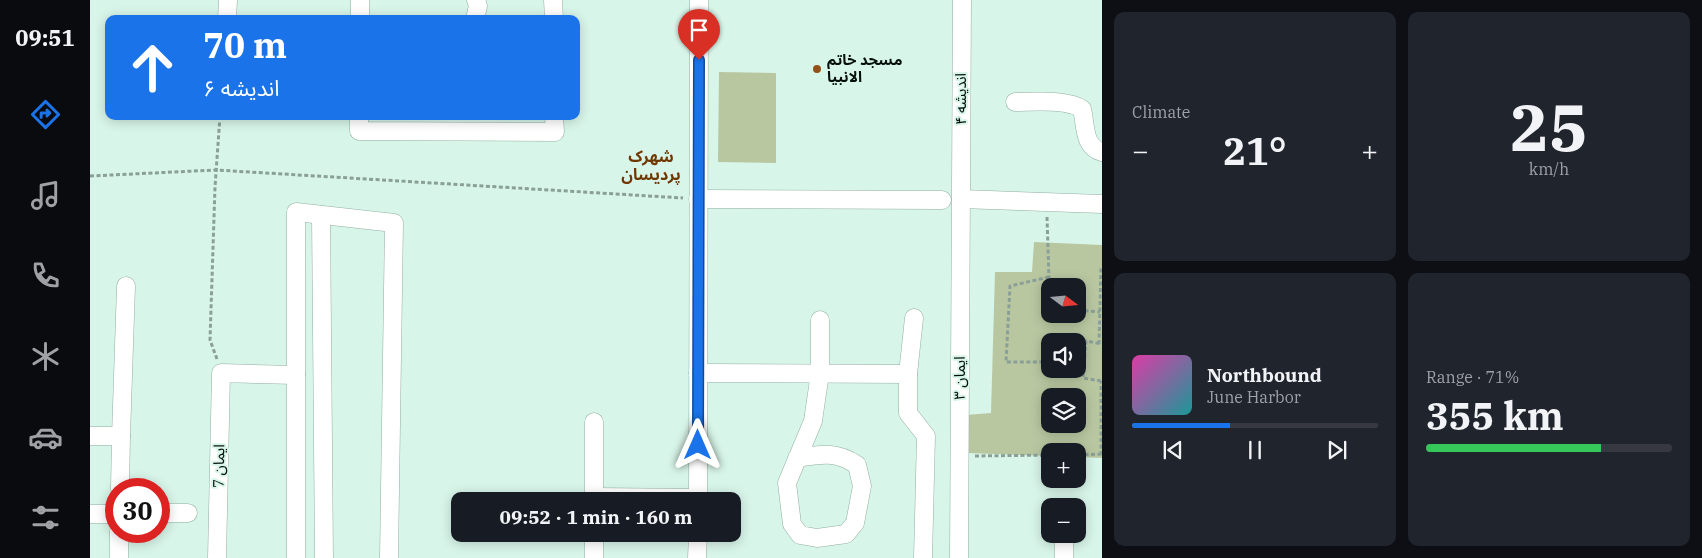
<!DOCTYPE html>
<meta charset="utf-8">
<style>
:root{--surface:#171b24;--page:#20242c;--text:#f1f3f6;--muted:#9ea1a6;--line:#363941;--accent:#1a73e8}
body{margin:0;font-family:"IBM Plex Serif","Noto Sans Arabic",serif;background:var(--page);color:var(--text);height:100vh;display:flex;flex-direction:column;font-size:19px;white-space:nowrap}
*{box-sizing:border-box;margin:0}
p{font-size:16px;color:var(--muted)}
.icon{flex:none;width:28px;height:28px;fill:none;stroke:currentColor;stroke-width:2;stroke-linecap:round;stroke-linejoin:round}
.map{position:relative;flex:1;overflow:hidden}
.details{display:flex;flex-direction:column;gap:12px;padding:12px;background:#0d0f14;width:600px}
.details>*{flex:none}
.banner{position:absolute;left:15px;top:15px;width:475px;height:105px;border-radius:10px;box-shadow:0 2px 12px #0003;background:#1a73e8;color:#fff;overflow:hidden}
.needle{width:32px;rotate:106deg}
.fabs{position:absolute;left:951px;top:278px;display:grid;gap:10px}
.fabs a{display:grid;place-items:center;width:45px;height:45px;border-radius:10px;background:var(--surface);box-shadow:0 2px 12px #0003;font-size:25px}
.speed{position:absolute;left:15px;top:478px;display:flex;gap:10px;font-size:25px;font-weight:700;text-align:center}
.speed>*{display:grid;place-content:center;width:65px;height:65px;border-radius:50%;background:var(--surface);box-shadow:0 2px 12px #0003;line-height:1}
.speed .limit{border:8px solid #d22;background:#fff;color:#111}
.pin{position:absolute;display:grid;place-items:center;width:42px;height:42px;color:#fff;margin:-51px -21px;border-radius:50% 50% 50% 0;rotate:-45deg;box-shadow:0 0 5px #0007}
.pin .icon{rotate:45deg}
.me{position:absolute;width:55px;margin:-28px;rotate:0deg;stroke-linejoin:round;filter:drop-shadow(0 0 4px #0008)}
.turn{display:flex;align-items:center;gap:18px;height:105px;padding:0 15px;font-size:22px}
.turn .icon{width:65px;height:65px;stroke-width:2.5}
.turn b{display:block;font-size:35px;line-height:42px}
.big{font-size:38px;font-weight:800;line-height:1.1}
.details .card{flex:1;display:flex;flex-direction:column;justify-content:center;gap:8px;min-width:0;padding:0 18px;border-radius:10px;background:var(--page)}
.details .dial{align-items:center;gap:0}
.dial b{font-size:65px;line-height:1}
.song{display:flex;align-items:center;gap:15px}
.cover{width:60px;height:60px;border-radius:8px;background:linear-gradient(135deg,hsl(320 70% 55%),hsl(180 70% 35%))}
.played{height:5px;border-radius:2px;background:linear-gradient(90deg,var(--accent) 40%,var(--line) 40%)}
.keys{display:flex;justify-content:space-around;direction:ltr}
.heat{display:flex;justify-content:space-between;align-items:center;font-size:28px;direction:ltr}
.charge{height:8px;border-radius:4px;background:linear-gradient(90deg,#34c759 71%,var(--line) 0)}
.details .tiles{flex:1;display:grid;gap:12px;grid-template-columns:repeat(2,1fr)}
.trip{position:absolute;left:361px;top:492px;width:290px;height:50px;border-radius:10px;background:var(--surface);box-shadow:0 2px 12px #0003;font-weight:800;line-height:50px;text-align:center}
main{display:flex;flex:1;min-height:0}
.dock{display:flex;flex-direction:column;width:90px;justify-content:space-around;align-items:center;background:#090b0e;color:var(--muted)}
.dock .icon{width:35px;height:35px}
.dock .active{color:var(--accent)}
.dock b{font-size:22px;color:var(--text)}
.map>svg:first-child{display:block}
.green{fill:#b9c7a1;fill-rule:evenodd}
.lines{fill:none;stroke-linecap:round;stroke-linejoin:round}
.minor-casing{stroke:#92aea3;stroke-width:19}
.path{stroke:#8aa097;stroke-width:3;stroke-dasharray:4 2.5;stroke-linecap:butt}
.minor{stroke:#fff;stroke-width:18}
.route-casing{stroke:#114b97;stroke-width:12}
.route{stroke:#1a73e8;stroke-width:9}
.poi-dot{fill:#915119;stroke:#d8f5e9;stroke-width:2}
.labels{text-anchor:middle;stroke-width:4;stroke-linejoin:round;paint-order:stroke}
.poi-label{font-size:15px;font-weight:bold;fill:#050f0b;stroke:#d8f5e9;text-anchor:start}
.street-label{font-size:15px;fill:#050f0b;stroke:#d8f5e9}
.neighbourhood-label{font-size:16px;font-weight:bold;fill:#703800;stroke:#d8f5e9}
</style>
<main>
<nav class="dock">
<b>09:51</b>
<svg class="icon active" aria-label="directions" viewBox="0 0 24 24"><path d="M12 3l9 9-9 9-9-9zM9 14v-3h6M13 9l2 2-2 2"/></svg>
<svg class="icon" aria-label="music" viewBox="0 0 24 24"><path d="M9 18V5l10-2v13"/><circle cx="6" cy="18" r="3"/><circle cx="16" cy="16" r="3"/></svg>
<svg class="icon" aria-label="phone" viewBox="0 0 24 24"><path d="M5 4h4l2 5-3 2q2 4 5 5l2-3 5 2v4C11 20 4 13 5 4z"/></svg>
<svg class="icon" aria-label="climate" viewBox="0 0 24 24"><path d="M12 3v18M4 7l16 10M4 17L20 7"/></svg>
<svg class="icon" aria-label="car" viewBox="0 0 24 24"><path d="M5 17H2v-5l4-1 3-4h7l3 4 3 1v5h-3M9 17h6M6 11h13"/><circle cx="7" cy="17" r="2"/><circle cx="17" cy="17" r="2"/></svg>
<svg class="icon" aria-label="filters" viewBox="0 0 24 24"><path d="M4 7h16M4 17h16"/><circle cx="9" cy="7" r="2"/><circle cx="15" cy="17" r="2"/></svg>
</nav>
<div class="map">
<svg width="1012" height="558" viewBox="0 0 1012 558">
<rect width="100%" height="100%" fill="#d8f5e9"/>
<!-- green -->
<g class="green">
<polygon points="629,72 686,73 686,163 628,162"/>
<path d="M944 242 1012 245V458L988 457V451H960V456L877 453 876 415 901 413 905 272H942ZM960 286H988V314H960ZM960 341H988V369H960ZM960 396H988V424H960Z"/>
</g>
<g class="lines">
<defs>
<g id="minor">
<polyline points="463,0 464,19"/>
<polyline points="137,19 138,0"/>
<polyline points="270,19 270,0"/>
<polyline points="385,19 388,6 386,0"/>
<path d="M925 102C944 102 978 99 992 109 996 125 993 147 1012 152"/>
<polyline points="269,116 269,131 465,132 464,116"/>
<polyline points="608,199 852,200"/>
<polyline points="871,199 1012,204"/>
<polyline points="231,215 234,558"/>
<polyline points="824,318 818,374 818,413 836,436 833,558"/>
<polyline points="608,373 818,374"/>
<polyline points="0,436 31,436 30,489"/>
<polyline points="31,436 36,286"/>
<path d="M707 458C731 454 746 451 767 465L772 486 765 523 756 534 727 538 710 535 702 524 697 483 723 421 730 373V320"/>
<polyline points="504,497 608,498"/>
<polyline points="504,501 504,422"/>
<polyline points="608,501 609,0"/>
<polyline points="69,513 98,513"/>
<polyline points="0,514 26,514"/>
<polyline points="29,531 29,558"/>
<polyline points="127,558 131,373 206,375"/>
<polyline points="206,558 206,212 304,223 299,558"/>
<polyline points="504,558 504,534"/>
<polyline points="607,558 608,534"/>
<polyline points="869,558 872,0"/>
<polyline points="974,558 974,534"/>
</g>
</defs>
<!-- minor casing -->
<use href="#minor" class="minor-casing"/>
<!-- path -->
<g class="path">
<polyline points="0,176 126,170 593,198"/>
<polyline points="957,217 960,309"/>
<polyline points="959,277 920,286 916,362 960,362"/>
<polyline points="988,310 1010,312"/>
<polyline points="1009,344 1011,267"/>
<polyline points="127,359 120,340 125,187 130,116"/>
<polyline points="988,362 994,362"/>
<polyline points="1011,381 993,378 996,341 1012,344"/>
<polyline points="988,455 1012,454"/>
<polyline points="1011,455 1011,381"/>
<polyline points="885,456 960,455"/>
</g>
<!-- minor -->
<use href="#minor" class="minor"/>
</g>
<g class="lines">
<defs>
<polyline id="route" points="608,445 609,60"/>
</defs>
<!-- route casing -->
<use href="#route" class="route-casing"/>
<!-- route -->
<use href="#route" class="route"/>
</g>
<!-- markers -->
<circle class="poi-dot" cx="727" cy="69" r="5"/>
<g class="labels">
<!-- poi labels -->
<g class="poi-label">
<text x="737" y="65">مسجد خاتم<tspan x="737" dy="17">الانبیا</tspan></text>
</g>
<!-- street labels -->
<g class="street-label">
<text transform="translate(871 99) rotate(-90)" y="5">انديشه ۴</text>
<text transform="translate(870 378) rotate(-90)" y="5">ایمان ۳</text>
<text transform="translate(129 466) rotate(-89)" y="5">ایمان 7</text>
</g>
<!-- neighbourhood labels -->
<g class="neighbourhood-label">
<text x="561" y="162">شهرک<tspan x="561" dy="18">پردیسان</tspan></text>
</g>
</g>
</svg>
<div class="fabs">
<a><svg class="needle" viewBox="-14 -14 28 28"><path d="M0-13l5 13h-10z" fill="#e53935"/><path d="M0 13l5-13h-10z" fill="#9ea1a6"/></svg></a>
<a><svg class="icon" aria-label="sound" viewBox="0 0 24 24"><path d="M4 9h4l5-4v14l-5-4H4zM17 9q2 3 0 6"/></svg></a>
<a><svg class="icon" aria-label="layers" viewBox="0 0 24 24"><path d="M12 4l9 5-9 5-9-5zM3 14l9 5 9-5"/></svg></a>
<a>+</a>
<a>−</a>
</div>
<div class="speed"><div class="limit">30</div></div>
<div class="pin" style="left:609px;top:60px;background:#d93025"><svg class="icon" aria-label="arrive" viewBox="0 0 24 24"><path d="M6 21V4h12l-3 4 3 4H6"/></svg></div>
<svg class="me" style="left:608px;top:445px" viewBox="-20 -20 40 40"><path d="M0-17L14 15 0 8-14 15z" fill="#1a73e8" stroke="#fff" stroke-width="4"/></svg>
<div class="trip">09:52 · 1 min · 160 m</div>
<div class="banner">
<div class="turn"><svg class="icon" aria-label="ahead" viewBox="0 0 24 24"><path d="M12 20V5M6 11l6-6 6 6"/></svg><div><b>70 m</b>اندیشه ۶</div></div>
</div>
</div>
<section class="details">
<div class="tiles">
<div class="card"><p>Climate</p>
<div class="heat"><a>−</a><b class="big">21°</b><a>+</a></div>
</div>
<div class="card dial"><b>25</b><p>km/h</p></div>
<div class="card">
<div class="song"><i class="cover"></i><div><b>Northbound</b><p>June Harbor</p></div></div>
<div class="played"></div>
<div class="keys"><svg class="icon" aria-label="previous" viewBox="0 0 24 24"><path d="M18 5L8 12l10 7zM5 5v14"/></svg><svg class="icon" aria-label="pause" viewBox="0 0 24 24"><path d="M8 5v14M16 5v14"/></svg><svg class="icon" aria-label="next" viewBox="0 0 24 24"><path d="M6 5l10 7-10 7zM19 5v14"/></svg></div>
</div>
<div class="card"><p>Range · 71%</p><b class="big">355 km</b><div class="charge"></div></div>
</div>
</section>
</main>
